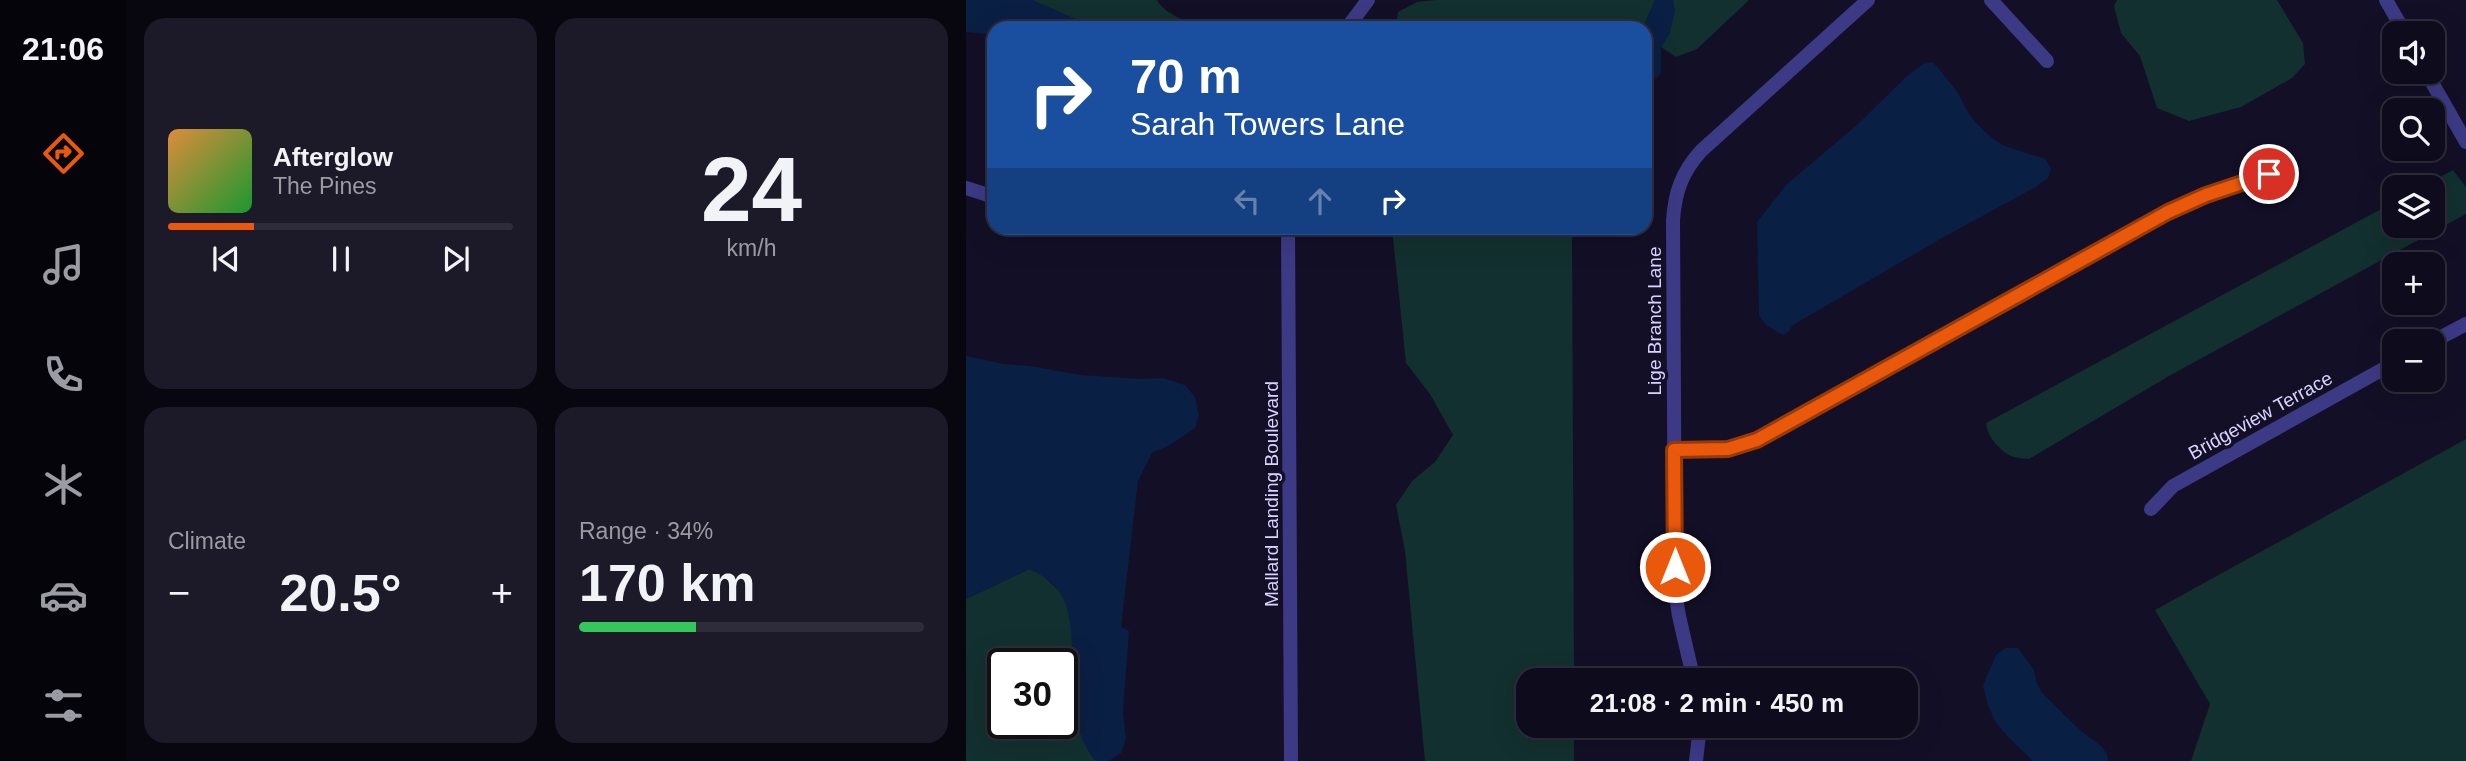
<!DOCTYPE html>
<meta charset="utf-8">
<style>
:root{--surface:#0e0b1c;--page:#1c1929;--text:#f1f3f6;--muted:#9b9ba3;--line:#2e2b3b;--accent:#ea580c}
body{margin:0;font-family:Arial,sans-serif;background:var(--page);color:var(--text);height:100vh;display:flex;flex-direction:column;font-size:26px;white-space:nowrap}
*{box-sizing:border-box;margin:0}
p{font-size:23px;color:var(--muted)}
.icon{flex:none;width:38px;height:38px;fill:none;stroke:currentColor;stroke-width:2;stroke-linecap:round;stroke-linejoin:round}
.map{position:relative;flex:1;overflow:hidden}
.side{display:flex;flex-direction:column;gap:18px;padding:18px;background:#08060f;width:840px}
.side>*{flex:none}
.banner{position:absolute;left:21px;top:21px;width:665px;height:214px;border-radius:21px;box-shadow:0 7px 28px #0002,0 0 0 2px var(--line);background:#1a4fa0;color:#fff;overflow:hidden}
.tools{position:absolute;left:1416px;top:21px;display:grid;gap:14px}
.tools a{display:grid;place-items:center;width:63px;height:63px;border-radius:14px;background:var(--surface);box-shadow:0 7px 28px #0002,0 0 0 2px var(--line);font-size:35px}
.speed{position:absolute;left:21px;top:648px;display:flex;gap:14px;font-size:35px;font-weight:700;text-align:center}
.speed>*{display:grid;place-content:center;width:91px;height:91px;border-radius:50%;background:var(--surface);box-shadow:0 7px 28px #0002,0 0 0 2px var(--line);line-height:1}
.speed .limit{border:4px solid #111;border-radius:10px;background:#fff;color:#111}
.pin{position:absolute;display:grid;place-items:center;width:60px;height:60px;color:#fff;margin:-30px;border:4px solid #fff;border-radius:50%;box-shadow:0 2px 7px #0007}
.me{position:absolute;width:77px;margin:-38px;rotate:0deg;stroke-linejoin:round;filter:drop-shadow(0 0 5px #0008)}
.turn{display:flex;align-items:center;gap:24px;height:147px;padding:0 28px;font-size:32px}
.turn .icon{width:91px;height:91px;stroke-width:2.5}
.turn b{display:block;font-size:49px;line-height:60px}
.lanes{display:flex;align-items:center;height:66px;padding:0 28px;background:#0003;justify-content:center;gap:35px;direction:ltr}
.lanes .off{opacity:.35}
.big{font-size:52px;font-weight:800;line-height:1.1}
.side .widget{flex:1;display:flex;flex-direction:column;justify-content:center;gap:10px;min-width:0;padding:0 24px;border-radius:21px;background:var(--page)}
.side .dial{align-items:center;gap:0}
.dial b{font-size:91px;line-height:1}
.song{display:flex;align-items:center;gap:21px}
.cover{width:84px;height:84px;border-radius:10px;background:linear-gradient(135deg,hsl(30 70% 55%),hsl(130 70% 35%))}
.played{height:7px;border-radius:4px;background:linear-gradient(90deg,var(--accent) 25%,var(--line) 25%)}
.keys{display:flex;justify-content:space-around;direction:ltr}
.heat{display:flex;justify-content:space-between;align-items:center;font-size:38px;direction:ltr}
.charge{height:10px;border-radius:5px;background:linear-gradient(90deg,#34c759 34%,var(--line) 0)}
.side .tiles{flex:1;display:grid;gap:18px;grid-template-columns:repeat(2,1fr)}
.trip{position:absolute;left:550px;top:668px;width:402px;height:70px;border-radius:21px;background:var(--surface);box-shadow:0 7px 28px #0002,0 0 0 2px var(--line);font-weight:800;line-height:70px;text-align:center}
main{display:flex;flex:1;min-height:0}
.tab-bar{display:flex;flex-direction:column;width:126px;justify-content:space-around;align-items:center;background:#06040b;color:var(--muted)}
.tab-bar .icon{width:49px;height:49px}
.tab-bar .active{color:var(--accent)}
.tab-bar b{font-size:32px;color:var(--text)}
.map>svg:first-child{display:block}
.green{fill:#12302f;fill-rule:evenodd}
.water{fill:#0a1f44}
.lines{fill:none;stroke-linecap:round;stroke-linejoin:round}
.street{stroke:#3d3a85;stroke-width:14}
.route-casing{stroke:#983908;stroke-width:18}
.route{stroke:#ea580c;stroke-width:12}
.labels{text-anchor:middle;stroke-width:7;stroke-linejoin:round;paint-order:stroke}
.street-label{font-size:19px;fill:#d9d4ff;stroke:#130f26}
</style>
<main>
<nav class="tab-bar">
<b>21:06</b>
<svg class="icon active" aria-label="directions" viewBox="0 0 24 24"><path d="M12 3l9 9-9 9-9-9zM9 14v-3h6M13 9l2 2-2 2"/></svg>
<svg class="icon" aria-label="music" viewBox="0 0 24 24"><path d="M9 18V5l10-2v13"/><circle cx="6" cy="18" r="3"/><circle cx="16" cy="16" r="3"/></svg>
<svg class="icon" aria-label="phone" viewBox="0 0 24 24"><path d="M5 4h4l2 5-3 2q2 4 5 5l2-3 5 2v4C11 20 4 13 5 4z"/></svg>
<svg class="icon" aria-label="climate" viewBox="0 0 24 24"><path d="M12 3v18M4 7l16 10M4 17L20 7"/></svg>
<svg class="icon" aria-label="car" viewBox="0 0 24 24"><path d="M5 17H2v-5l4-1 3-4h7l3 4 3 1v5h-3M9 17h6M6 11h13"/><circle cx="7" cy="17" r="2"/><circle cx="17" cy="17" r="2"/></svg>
<svg class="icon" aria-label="filters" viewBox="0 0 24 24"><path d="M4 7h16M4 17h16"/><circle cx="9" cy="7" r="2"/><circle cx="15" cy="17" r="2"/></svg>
</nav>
<section class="side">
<div class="tiles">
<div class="widget">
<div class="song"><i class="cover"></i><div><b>Afterglow</b><p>The Pines</p></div></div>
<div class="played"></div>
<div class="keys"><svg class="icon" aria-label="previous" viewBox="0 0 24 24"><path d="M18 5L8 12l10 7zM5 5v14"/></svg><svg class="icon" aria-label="pause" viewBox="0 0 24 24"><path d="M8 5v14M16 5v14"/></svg><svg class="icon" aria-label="next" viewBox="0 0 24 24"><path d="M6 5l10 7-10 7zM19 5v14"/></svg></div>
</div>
<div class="widget dial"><b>24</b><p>km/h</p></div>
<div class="widget"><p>Climate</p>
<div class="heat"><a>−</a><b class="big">20.5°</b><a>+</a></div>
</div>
<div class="widget"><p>Range · 34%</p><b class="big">170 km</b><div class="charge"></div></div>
</div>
</section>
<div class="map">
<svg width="1500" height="761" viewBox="0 0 1500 761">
<rect width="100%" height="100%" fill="#130f26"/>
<!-- green -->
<g class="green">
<path d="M66 0H191C200 16 225 23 242 28H144L120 24Z"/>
<polygon points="470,0 689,0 677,28 430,28 432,12 451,2"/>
<path d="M707 0H783L731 49 710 57 695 47C704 32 710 17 707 0Z"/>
<polygon points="1151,0 1311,0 1337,43 1339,64 1326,78 1275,107 1223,121 1191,108 1174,56 1155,33 1148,6"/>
<path d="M1487 170 1500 187V214L1203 376 1063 459C1058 458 1050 458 1045 456 1033 450 1021 436 1020 423L1428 202V226H1466V187H1456Z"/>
<polygon points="426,228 606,228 608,681 562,681 562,726 608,726 608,761 459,761 439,551 430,505 446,481 469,462 487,435 464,394 440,363"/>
<polygon points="1500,439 1500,761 1225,761 1244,704 1189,610"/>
<path d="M63 569 75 574 99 596 106 630 108 669 104 684 127 758 130 761H0V599ZM37 663H96V723H37Z"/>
</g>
<!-- water -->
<g class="water">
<polygon points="0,0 66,0 120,24 144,28 28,28 28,35 0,32"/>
<polygon points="689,0 707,0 709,11 703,35 695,47 695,73 679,90 677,28"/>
<polygon points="967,62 991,91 1004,116 1020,133 1036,145 1079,159 1085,168 1082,178 1070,187 976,238 827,325 822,332 817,335 800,325 793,315 791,222 820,185 892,124 941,76 957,64"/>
<path d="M0 356 38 364 64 366 115 375 175 379 197 378 219 385 229 397 233 415 229 428 204 445 186 453 172 481 155 627 163 631 157 712 160 739 155 753 143 761H130C114 744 105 709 104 685 104 680 107 675 108 670 109 663 107 655 106 648 104 610 102 586 63 569L0 599Z"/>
<polygon points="1039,648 1052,648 1068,670 1070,681 1076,693 1113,729 1135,746 1141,754 1142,761 1067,761 1042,737 1030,723 1022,706 1017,685 1030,655"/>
</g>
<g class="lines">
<!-- street -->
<g class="street">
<polyline points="1025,0 1081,61"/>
<polyline points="1420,0 1439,33"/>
<polyline points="381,28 402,0"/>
<polyline points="1460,72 1500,142"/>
<polyline points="0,188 28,197"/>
<polyline points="141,228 322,228"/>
<polyline points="322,228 325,761"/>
<polyline points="1466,342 1500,324"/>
<polyline points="708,450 762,449 791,440 1202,212 1240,195 1303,174"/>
<polyline points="1185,509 1207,486 1428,363"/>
<path d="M728 681 713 616 709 590 707 220C709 192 716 172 735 151L902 0"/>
<polyline points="730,761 734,726"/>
</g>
</g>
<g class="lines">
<defs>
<polyline id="route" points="709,567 708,450 762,449 791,440 1202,212 1240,195 1303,174"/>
</defs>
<!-- route casing -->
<use href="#route" class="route-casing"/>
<!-- route -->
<use href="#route" class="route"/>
</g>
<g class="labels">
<!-- street labels -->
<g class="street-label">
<text transform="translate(688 321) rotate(-90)" y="7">Lige Branch Lane</text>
<text transform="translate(1294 415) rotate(-29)" y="7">Bridgeview Terrace</text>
<text transform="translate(305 494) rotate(-90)" y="7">Mallard Landing Boulevard</text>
</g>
</g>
</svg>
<div class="tools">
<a><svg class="icon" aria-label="sound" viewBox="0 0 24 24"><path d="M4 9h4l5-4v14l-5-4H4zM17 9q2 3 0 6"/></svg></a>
<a><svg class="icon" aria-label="search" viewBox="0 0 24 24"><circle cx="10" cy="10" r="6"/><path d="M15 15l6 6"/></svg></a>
<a><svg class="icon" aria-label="layers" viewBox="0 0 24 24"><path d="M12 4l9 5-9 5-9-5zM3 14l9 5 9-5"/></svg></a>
<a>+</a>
<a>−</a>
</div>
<div class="speed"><div class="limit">30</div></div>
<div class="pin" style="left:1303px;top:174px;background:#d93025"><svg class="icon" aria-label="arrive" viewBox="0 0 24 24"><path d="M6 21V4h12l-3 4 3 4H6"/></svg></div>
<svg class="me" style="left:709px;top:567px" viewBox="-20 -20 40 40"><circle r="17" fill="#ea580c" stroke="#fff" stroke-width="3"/><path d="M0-11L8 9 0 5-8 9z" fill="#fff"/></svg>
<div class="trip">21:08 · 2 min · 450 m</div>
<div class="banner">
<div class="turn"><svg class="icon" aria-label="right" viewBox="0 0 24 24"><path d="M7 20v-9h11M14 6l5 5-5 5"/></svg><div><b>70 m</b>Sarah Towers Lane</div></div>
<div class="lanes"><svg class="icon off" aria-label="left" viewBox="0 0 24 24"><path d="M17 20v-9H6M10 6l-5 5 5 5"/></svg><svg class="icon off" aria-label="ahead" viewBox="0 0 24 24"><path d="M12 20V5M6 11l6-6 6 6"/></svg><svg class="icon" aria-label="right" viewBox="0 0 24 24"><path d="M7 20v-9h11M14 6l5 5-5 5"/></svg></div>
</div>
</div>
</main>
